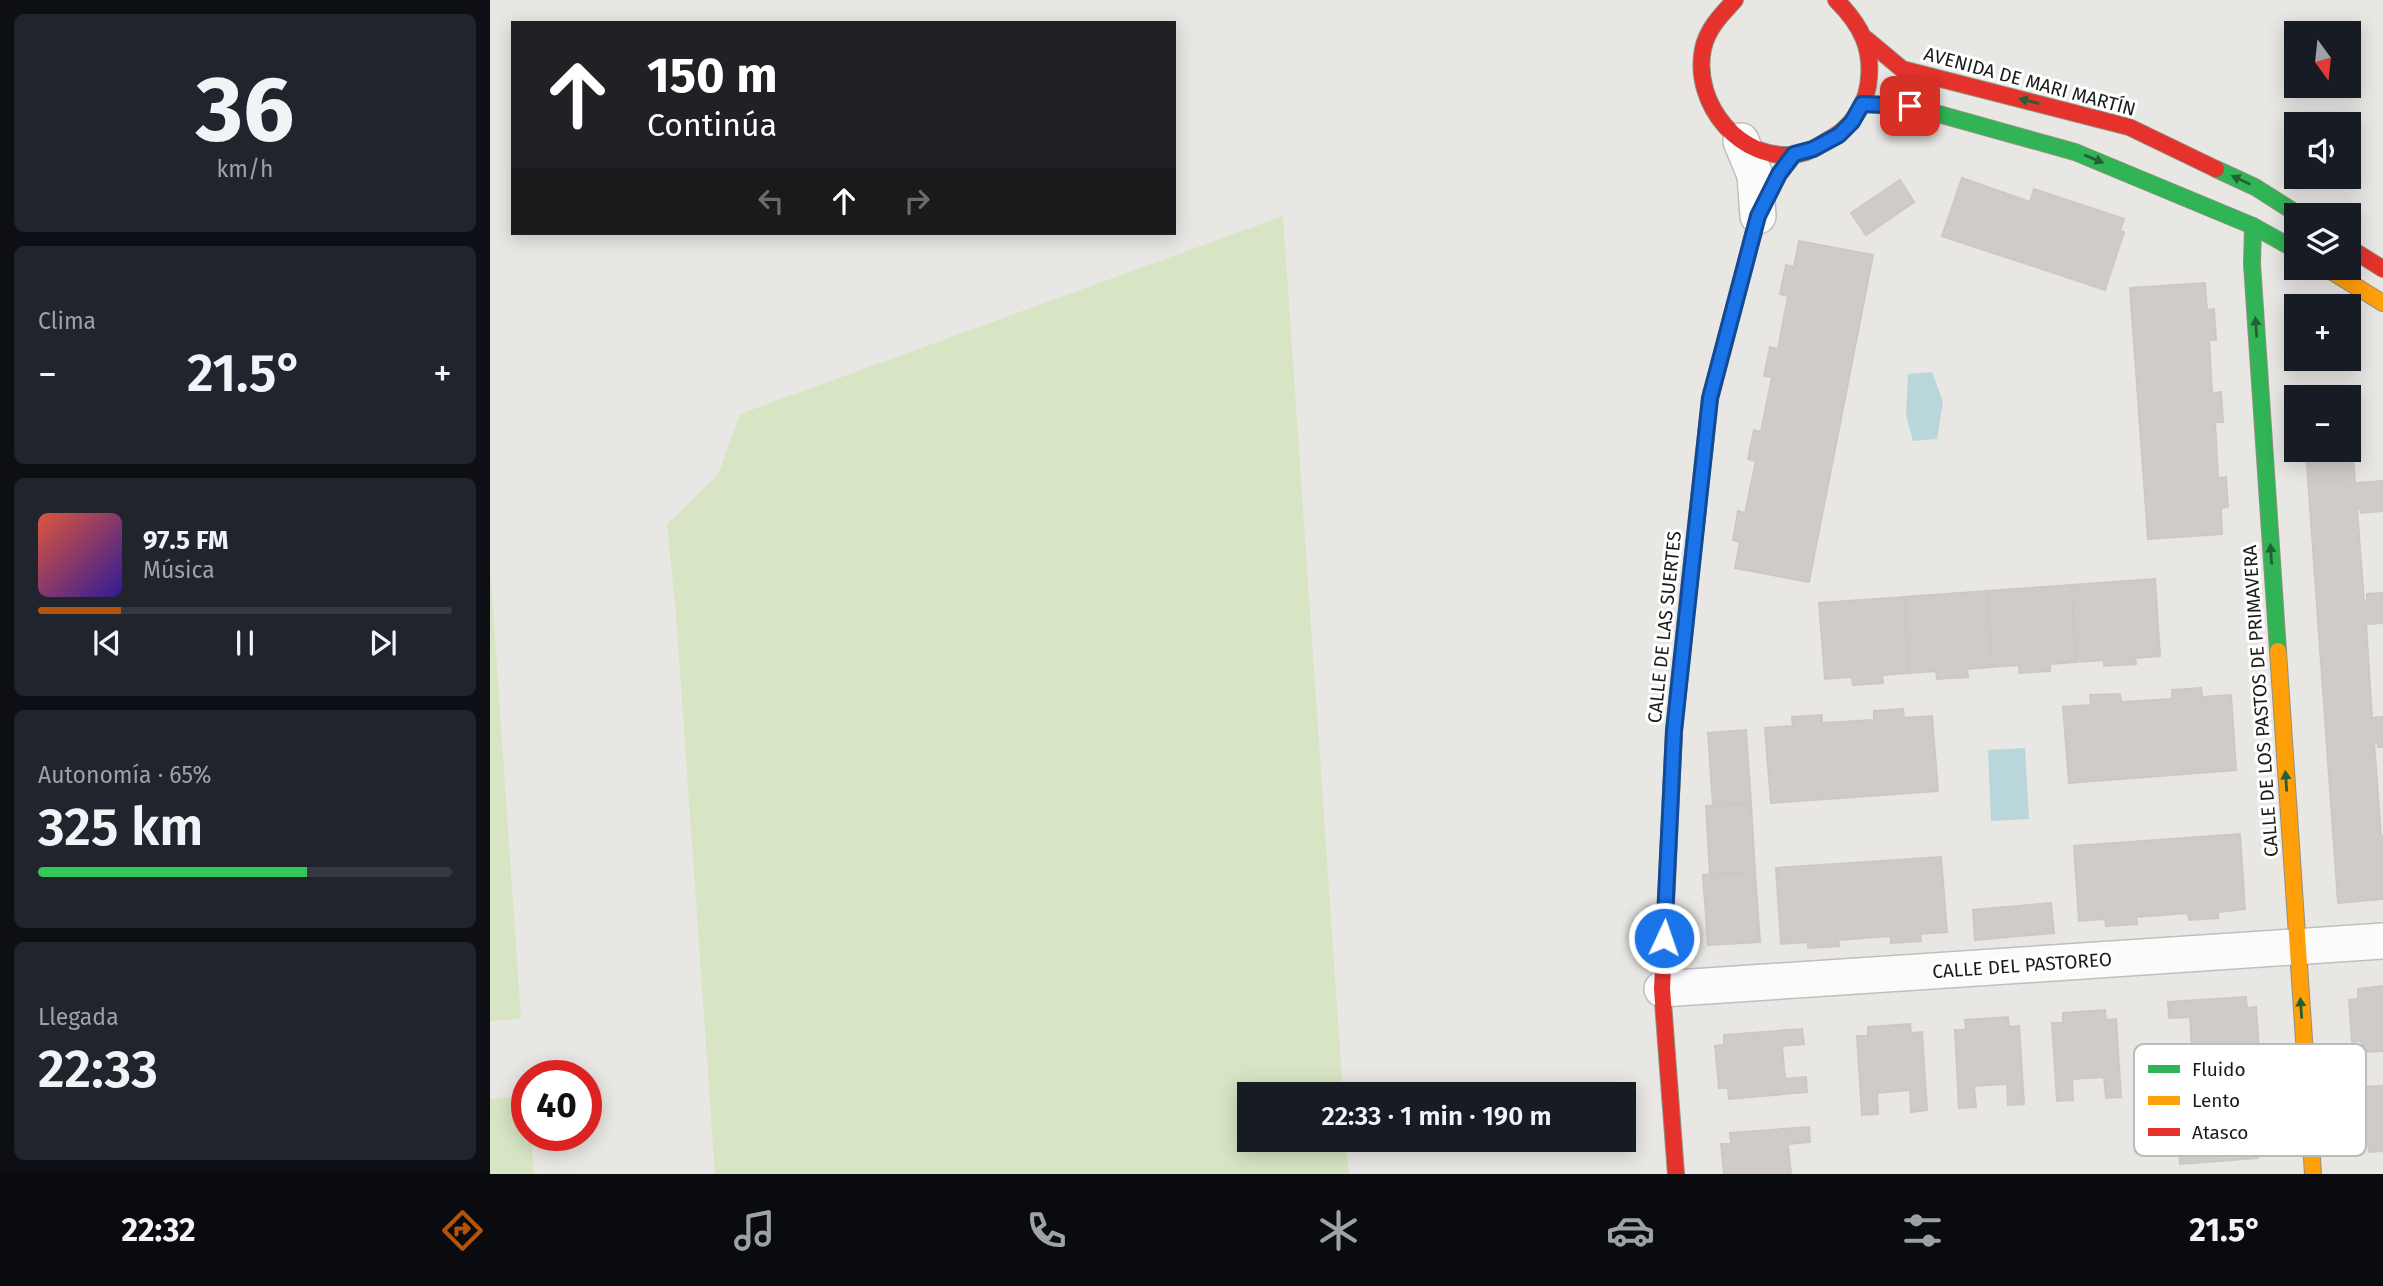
<!DOCTYPE html>
<html lang="es">
<meta charset="utf-8">
<style>
:root{--surface:#171b24;--page:#20242c;--text:#f1f3f6;--muted:#9ea1a6;--line:#363941;--accent:#b45309}
body{margin:0;font-family:"Fira Sans",sans-serif;background:var(--page);color:var(--text);height:100vh;display:flex;flex-direction:column;font-size:26px;white-space:nowrap}
*{box-sizing:border-box;margin:0}
p{font-size:23px;color:var(--muted)}
.icon{flex:none;width:38px;height:38px;fill:none;stroke:currentColor;stroke-width:2;stroke-linecap:round;stroke-linejoin:round}
.map{position:relative;flex:1;overflow:hidden}
.details{display:flex;flex-direction:column;gap:14px;padding:14px;background:#0d0f14;width:490px}
.details>*{flex:none}
.guide{position:absolute;left:21px;top:21px;width:665px;height:214px;border-radius:0px;box-shadow:0 4px 18px #0003;background:#202124;color:#fff;overflow:hidden}
.needle{width:46px;rotate:165deg}
.buttons{position:absolute;left:1794px;top:21px;display:grid;gap:14px}
.buttons a{display:grid;place-items:center;width:77px;height:77px;border-radius:0px;background:var(--surface);box-shadow:0 4px 18px #0003;font-size:35px}
.speed{position:absolute;left:21px;top:1060px;display:flex;gap:14px;font-size:35px;font-weight:700;text-align:center}
.speed>*{display:grid;place-content:center;width:91px;height:91px;border-radius:50%;background:var(--surface);box-shadow:0 4px 18px #0003;line-height:1}
.speed .limit{border:10px solid #d22;background:#fff;color:#111}
.pin{position:absolute;display:grid;place-items:center;width:60px;height:60px;color:#fff;margin:-30px;border-radius:14px;box-shadow:0 4px 10px #0006}
.me{position:absolute;width:77px;margin:-38px;rotate:3deg;stroke-linejoin:round;filter:drop-shadow(0 0 5px #0008)}
.turn{display:flex;align-items:center;gap:24px;height:147px;padding:0 21px;font-size:32px}
.turn .icon{width:91px;height:91px;stroke-width:2.5}
.turn b{display:block;font-size:49px;line-height:60px}
.lanes{display:flex;align-items:center;height:66px;padding:0 21px;background:#0003;justify-content:center;gap:35px;direction:ltr}
.lanes .off{opacity:.35}
.big{font-size:52px;font-weight:600;line-height:1.1}
.details .widget{flex:1;display:flex;flex-direction:column;justify-content:center;gap:10px;min-width:0;padding:0 24px;border-radius:10px;background:var(--page)}
.details .dial{align-items:center;gap:0}
.dial b{font-size:91px;line-height:1}
.song{display:flex;align-items:center;gap:21px}
.cover{width:84px;height:84px;border-radius:10px;background:linear-gradient(135deg,hsl(10 70% 55%),hsl(250 70% 35%))}
.played{height:7px;border-radius:4px;background:linear-gradient(90deg,var(--accent) 20%,var(--line) 20%)}
.keys{display:flex;justify-content:space-around;direction:ltr}
.heat{display:flex;justify-content:space-between;align-items:center;font-size:38px;direction:ltr}
.charge{height:10px;border-radius:5px;background:linear-gradient(90deg,#34c759 65%,var(--line) 0)}
.trip{position:absolute;left:747px;top:1082px;width:399px;height:70px;border-radius:0px;background:var(--surface);box-shadow:0 4px 18px #0003;font-weight:600;line-height:70px;text-align:center}
.dock{display:flex;height:112px;justify-content:space-around;align-items:center;background:#090b0e;color:var(--muted)}
.dock .icon{width:49px;height:49px}
.dock .active{color:var(--accent)}
.dock b{font-size:32px;color:var(--text)}
main{display:flex;flex:1;min-height:0}
.map>svg:first-child{display:block}
.grass{fill:#d7e5c4}
.water{fill:#b9d6db}
.building{fill:#cecbc9;stroke:#ccc8c5;stroke-width:2}
.lines{fill:none;stroke-linecap:round;stroke-linejoin:round}
.street-casing{stroke:#c0bfbe;stroke-width:38}
.fast-casing{stroke:#90917e;stroke-width:18}
.slow-casing{stroke:#90917e;stroke-width:18}
.jam-casing{stroke:#90917e;stroke-width:18}
.street{stroke:#fcfbfb;stroke-width:35}
.fast{stroke:#30b455;stroke-width:16}
.slow{stroke:#ff9f0a;stroke-width:16}
.jam{stroke:#e5322d;stroke-width:16}
.oneway{fill:#246035}
.route-casing{stroke:#114b97;stroke-width:18}
.route{stroke:#1a73e8;stroke-width:12}
.labels{text-anchor:middle;stroke-width:6;stroke-linejoin:round;paint-order:stroke}
.street-label{font-size:19px;fill:#1b1b1b;stroke:#fff}
.key{fill:#fff;stroke:#bbb;stroke-width:2}
.key-label{font-size:19px;fill:#1b1b1b}
</style>
<main>
<section class="details">
<div class="widget dial"><b>36</b><p>km/h</p></div>
<div class="widget"><p>Clima</p>
<div class="heat"><a>−</a><b class="big">21.5°</b><a>+</a></div>
</div>
<div class="widget">
<div class="song"><i class="cover"></i><div><b>97.5 FM</b><p>Música</p></div></div>
<div class="played"></div>
<div class="keys"><svg class="icon" aria-label="previous" viewBox="0 0 24 24"><path d="M18 5L8 12l10 7zM5 5v14"/></svg><svg class="icon" aria-label="pause" viewBox="0 0 24 24"><path d="M8 5v14M16 5v14"/></svg><svg class="icon" aria-label="next" viewBox="0 0 24 24"><path d="M6 5l10 7-10 7zM19 5v14"/></svg></div>
</div>
<div class="widget"><p>Autonomía · 65%</p><b class="big">325 km</b><div class="charge"></div></div>
<div class="widget"><p>Llegada</p><b class="big">22:33</b></div>
</section>
<div class="map">
<svg width="1893" height="1174" viewBox="0 0 1893 1174">
<rect width="100%" height="100%" fill="#e9e7e4"/>
<!-- grass -->
<g class="grass">
<polygon points="793,216 853,1094 760,1094 760,1139 856,1139 859,1174 225,1174 186,615 177,524 228,475 250,414"/>
<polygon points="0,564 31,1019 0,1021"/>
<polygon points="37,1096 37,1136 41,1136 44,1174 0,1174 0,1099"/>
</g>
<!-- water -->
<g class="water">
<polygon points="1442,372 1453,402 1447,439 1423,441 1416,415 1418,374"/>
<polygon points="1535,748 1539,819 1501,821 1498,750"/>
</g>
<!-- building -->
<g class="building">
<polygon points="1472,178 1540,202 1544,189 1634,219 1630,231 1634,232 1615,290 1452,236"/>
<polygon points="1410,180 1424,202 1376,235 1361,213"/>
<polygon points="1309,241 1383,255 1319,582 1245,568 1250,542 1243,540 1248,511 1255,513 1266,461 1258,459 1264,430 1271,432 1282,377 1274,376 1280,347 1288,349 1298,296 1290,294 1296,265 1304,267"/>
<polygon points="1715,283 1717,310 1724,309 1726,340 1719,340 1722,393 1731,392 1733,422 1725,422 1728,478 1736,477 1738,507 1731,508 1732,534 1658,539 1640,288"/>
<polygon points="1862,443 1865,483 1893,481 1893,511 1871,513 1870,508 1867,508 1874,601 1877,601 1877,594 1893,593 1893,623 1876,624 1882,718 1893,717 1893,747 1888,747 1888,743 1884,742 1891,836 1893,836 1893,899 1848,903 1816,450 1858,450 1858,444"/>
<polygon points="1665,579 1670,656 1645,658 1646,664 1614,666 1614,660 1586,662 1581,585"/>
<polygon points="1581,585 1586,662 1560,664 1560,671 1529,673 1529,665 1502,667 1497,591"/>
<polygon points="1497,591 1502,667 1477,669 1478,677 1447,679 1446,671 1419,673 1414,597"/>
<polygon points="1414,597 1419,673 1392,675 1393,683 1363,685 1362,677 1335,679 1329,603"/>
<polygon points="1711,688 1712,697 1741,695 1746,770 1579,783 1573,707 1601,705 1600,695 1630,694 1631,702 1682,699 1682,690"/>
<polygon points="1413,709 1414,718 1442,716 1448,791 1281,803 1275,728 1303,726 1302,717 1332,715 1332,723 1384,720 1384,711"/>
<polygon points="1256,730 1261,803 1223,806 1218,733"/>
<polygon points="1261,803 1265,872 1220,875 1216,806"/>
<polygon points="1750,834 1755,909 1728,912 1728,918 1699,920 1698,913 1646,917 1647,924 1616,926 1615,919 1589,921 1584,846"/>
<polygon points="1451,857 1457,932 1430,934 1431,941 1401,943 1401,936 1348,940 1349,946 1318,948 1318,942 1291,944 1286,868"/>
<polygon points="1265,872 1270,942 1218,945 1213,875"/>
<polygon points="1561,903 1564,933 1485,940 1483,910"/>
<polygon points="1893,986 1893,1051 1873,1052 1872,1041 1862,1042 1859,1000 1868,999 1868,989"/>
<polygon points="1756,997 1757,1008 1766,1007 1769,1050 1760,1050 1761,1061 1682,1066 1681,1050 1702,1049 1700,1017 1679,1018 1678,1002"/>
<polygon points="1615,1010 1616,1020 1626,1019 1631,1097 1616,1098 1614,1077 1582,1079 1583,1100 1567,1101 1562,1023 1573,1023 1573,1013"/>
<polygon points="1518,1017 1519,1027 1529,1026 1534,1104 1518,1105 1517,1084 1484,1086 1486,1107 1469,1108 1465,1030 1476,1030 1475,1020"/>
<polygon points="1420,1024 1421,1033 1432,1032 1437,1110 1421,1112 1420,1090 1387,1093 1388,1114 1372,1115 1367,1036 1378,1036 1378,1027"/>
<polygon points="1312,1029 1314,1044 1292,1046 1295,1079 1316,1077 1317,1092 1239,1099 1238,1088 1229,1088 1225,1046 1234,1045 1234,1035"/>
<polygon points="1893,1086 1893,1151 1879,1152 1878,1141 1868,1141 1865,1099 1874,1098 1873,1087"/>
<polygon points="1764,1094 1765,1105 1774,1105 1777,1147 1768,1148 1768,1158 1690,1164 1689,1148 1710,1146 1708,1114 1687,1115 1685,1099"/>
<polygon points="1319,1127 1320,1142 1298,1144 1301,1174 1234,1174 1231,1144 1241,1144 1240,1133"/>
</g>
<g class="lines">
<defs>
<g id="street">
<polyline points="1251,141 1265,175 1268,216"/>
<polyline points="1172,989 1893,941"/>
</g>
<g id="fast">
<polyline points="1372,104 1420,106 1585,152 1763,226 1806,250"/>
<polyline points="1726,169 1765,187 1809,215"/>
<polyline points="1763,226 1762,264 1788,651"/>
</g>
<g id="slow">
<polyline points="1836,268 1893,303"/>
<polyline points="1199,589 1220,399 1268,216 1289,174 1305,154"/>
<polyline points="1788,651 1823,1174"/>
</g>
<g id="jam">
<path d="M1245 0C1232 14 1217 29 1213 49 1202 104 1251 164 1309 154 1320 152 1329 146 1338 140 1359 129 1374 109 1378 86 1384 49 1371 25 1346 0"/>
<polyline points="1376,39 1412,69 1639,127 1726,169"/>
<polyline points="1858,247 1893,269"/>
<polyline points="1186,1174 1172,989 1184,731 1199,589"/>
</g>
</defs>
<!-- street casing -->
<use href="#street" class="street-casing"/>
<!-- fast casing -->
<use href="#fast" class="fast-casing"/>
<!-- slow casing -->
<use href="#slow" class="slow-casing"/>
<!-- jam casing -->
<use href="#jam" class="jam-casing"/>
<!-- street -->
<use href="#street" class="street"/>
<!-- fast -->
<use href="#fast" class="fast"/>
<!-- slow -->
<use href="#slow" class="slow"/>
<!-- jam -->
<use href="#jam" class="jam"/>
</g>
<!-- one-way arrows -->
<defs><path id="oneway-solid" d="M-6-.8H1V-3.2L6.5 0L1 3.2V.8H-6Z" transform="scale(1.75)"/></defs>
<g class="oneway">
<use href="#oneway-solid" transform="translate(1539 101) rotate(-166)"/>
<use href="#oneway-solid" transform="translate(1604 159) rotate(22)"/>
<use href="#oneway-solid" transform="translate(1751 180) rotate(-155)"/>
<use href="#oneway-solid" transform="translate(1766 327) rotate(-94)"/>
<use href="#oneway-solid" transform="translate(1781 554) rotate(-94)"/>
<use href="#oneway-solid" transform="translate(1796 781) rotate(-94)"/>
<use href="#oneway-solid" transform="translate(1811 1008) rotate(-94)"/>
</g>
<g class="lines">
<defs>
<polyline id="route" points="1174,938 1184,731 1220,398 1268,216 1289,174 1304,154 1323,149 1349,135 1362,122 1372,104 1420,106"/>
</defs>
<!-- route casing -->
<use href="#route" class="route-casing"/>
<!-- route -->
<use href="#route" class="route"/>
</g>
<g class="labels">
<!-- street labels -->
<g class="street-label">
<text transform="translate(1540 81) rotate(15)" y="7">AVENIDA DE MARI MARTÍN</text>
<text transform="translate(1174 627) rotate(-84)" y="7">CALLE DE LAS SUERTES</text>
<text transform="translate(1770 701) rotate(-94)" y="7">CALLE DE LOS PASTOS DE PRIMAVERA</text>
<text transform="translate(1532 965) rotate(-4)" y="7">CALLE DEL PASTOREO</text>
</g>
</g>
<!-- legend -->
<rect x="1644" y="1044" width="232" height="112" rx="10" class="key"/>
<rect x="1658" y="1065" width="32" height="8" fill="#30b455"/>
<rect x="1658" y="1096" width="32" height="9" fill="#ff9f0a"/>
<rect x="1658" y="1128" width="32" height="8" fill="#e5322d"/>
<g class="key-label">
<text x="1702" y="1076">Fluido</text>
<text x="1702" y="1107">Lento</text>
<text x="1702" y="1139">Atasco</text>
</g>
</svg>
<div class="buttons">
<a><svg class="needle" viewBox="-14 -14 28 28"><path d="M0-13l5 13h-10z" fill="#e53935"/><path d="M0 13l5-13h-10z" fill="#9ea1a6"/></svg></a>
<a><svg class="icon" aria-label="sound" viewBox="0 0 24 24"><path d="M4 9h4l5-4v14l-5-4H4zM17 9q2 3 0 6"/></svg></a>
<a><svg class="icon" aria-label="layers" viewBox="0 0 24 24"><path d="M12 4l9 5-9 5-9-5zM3 14l9 5 9-5"/></svg></a>
<a>+</a>
<a>−</a>
</div>
<div class="speed"><div class="limit">40</div></div>
<div class="pin" style="left:1420px;top:106px;background:#d93025"><svg class="icon" aria-label="arrive" viewBox="0 0 24 24"><path d="M6 21V4h12l-3 4 3 4H6"/></svg></div>
<svg class="me" style="left:1174px;top:938px" viewBox="-20 -20 40 40"><circle r="17" fill="#1a73e8" stroke="#fff" stroke-width="3"/><path d="M0-11L8 9 0 5-8 9z" fill="#fff"/></svg>
<div class="trip">22:33 · 1 min · 190 m</div>
<div class="guide">
<div class="turn"><svg class="icon" aria-label="ahead" viewBox="0 0 24 24"><path d="M12 20V5M6 11l6-6 6 6"/></svg><div><b>150 m</b>Continúa</div></div>
<div class="lanes"><svg class="icon off" aria-label="left" viewBox="0 0 24 24"><path d="M17 20v-9H6M10 6l-5 5 5 5"/></svg><svg class="icon" aria-label="ahead" viewBox="0 0 24 24"><path d="M12 20V5M6 11l6-6 6 6"/></svg><svg class="icon off" aria-label="right" viewBox="0 0 24 24"><path d="M7 20v-9h11M14 6l5 5-5 5"/></svg></div>
</div>
</div>
</main>
<nav class="dock">
<b>22:32</b>
<svg class="icon active" aria-label="directions" viewBox="0 0 24 24"><path d="M12 3l9 9-9 9-9-9zM9 14v-3h6M13 9l2 2-2 2"/></svg>
<svg class="icon" aria-label="music" viewBox="0 0 24 24"><path d="M9 18V5l10-2v13"/><circle cx="6" cy="18" r="3"/><circle cx="16" cy="16" r="3"/></svg>
<svg class="icon" aria-label="phone" viewBox="0 0 24 24"><path d="M5 4h4l2 5-3 2q2 4 5 5l2-3 5 2v4C11 20 4 13 5 4z"/></svg>
<svg class="icon" aria-label="climate" viewBox="0 0 24 24"><path d="M12 3v18M4 7l16 10M4 17L20 7"/></svg>
<svg class="icon" aria-label="car" viewBox="0 0 24 24"><path d="M5 17H2v-5l4-1 3-4h7l3 4 3 1v5h-3M9 17h6M6 11h13"/><circle cx="7" cy="17" r="2"/><circle cx="17" cy="17" r="2"/></svg>
<svg class="icon" aria-label="filters" viewBox="0 0 24 24"><path d="M4 7h16M4 17h16"/><circle cx="9" cy="7" r="2"/><circle cx="15" cy="17" r="2"/></svg>
<b>21.5°</b>
</nav>
